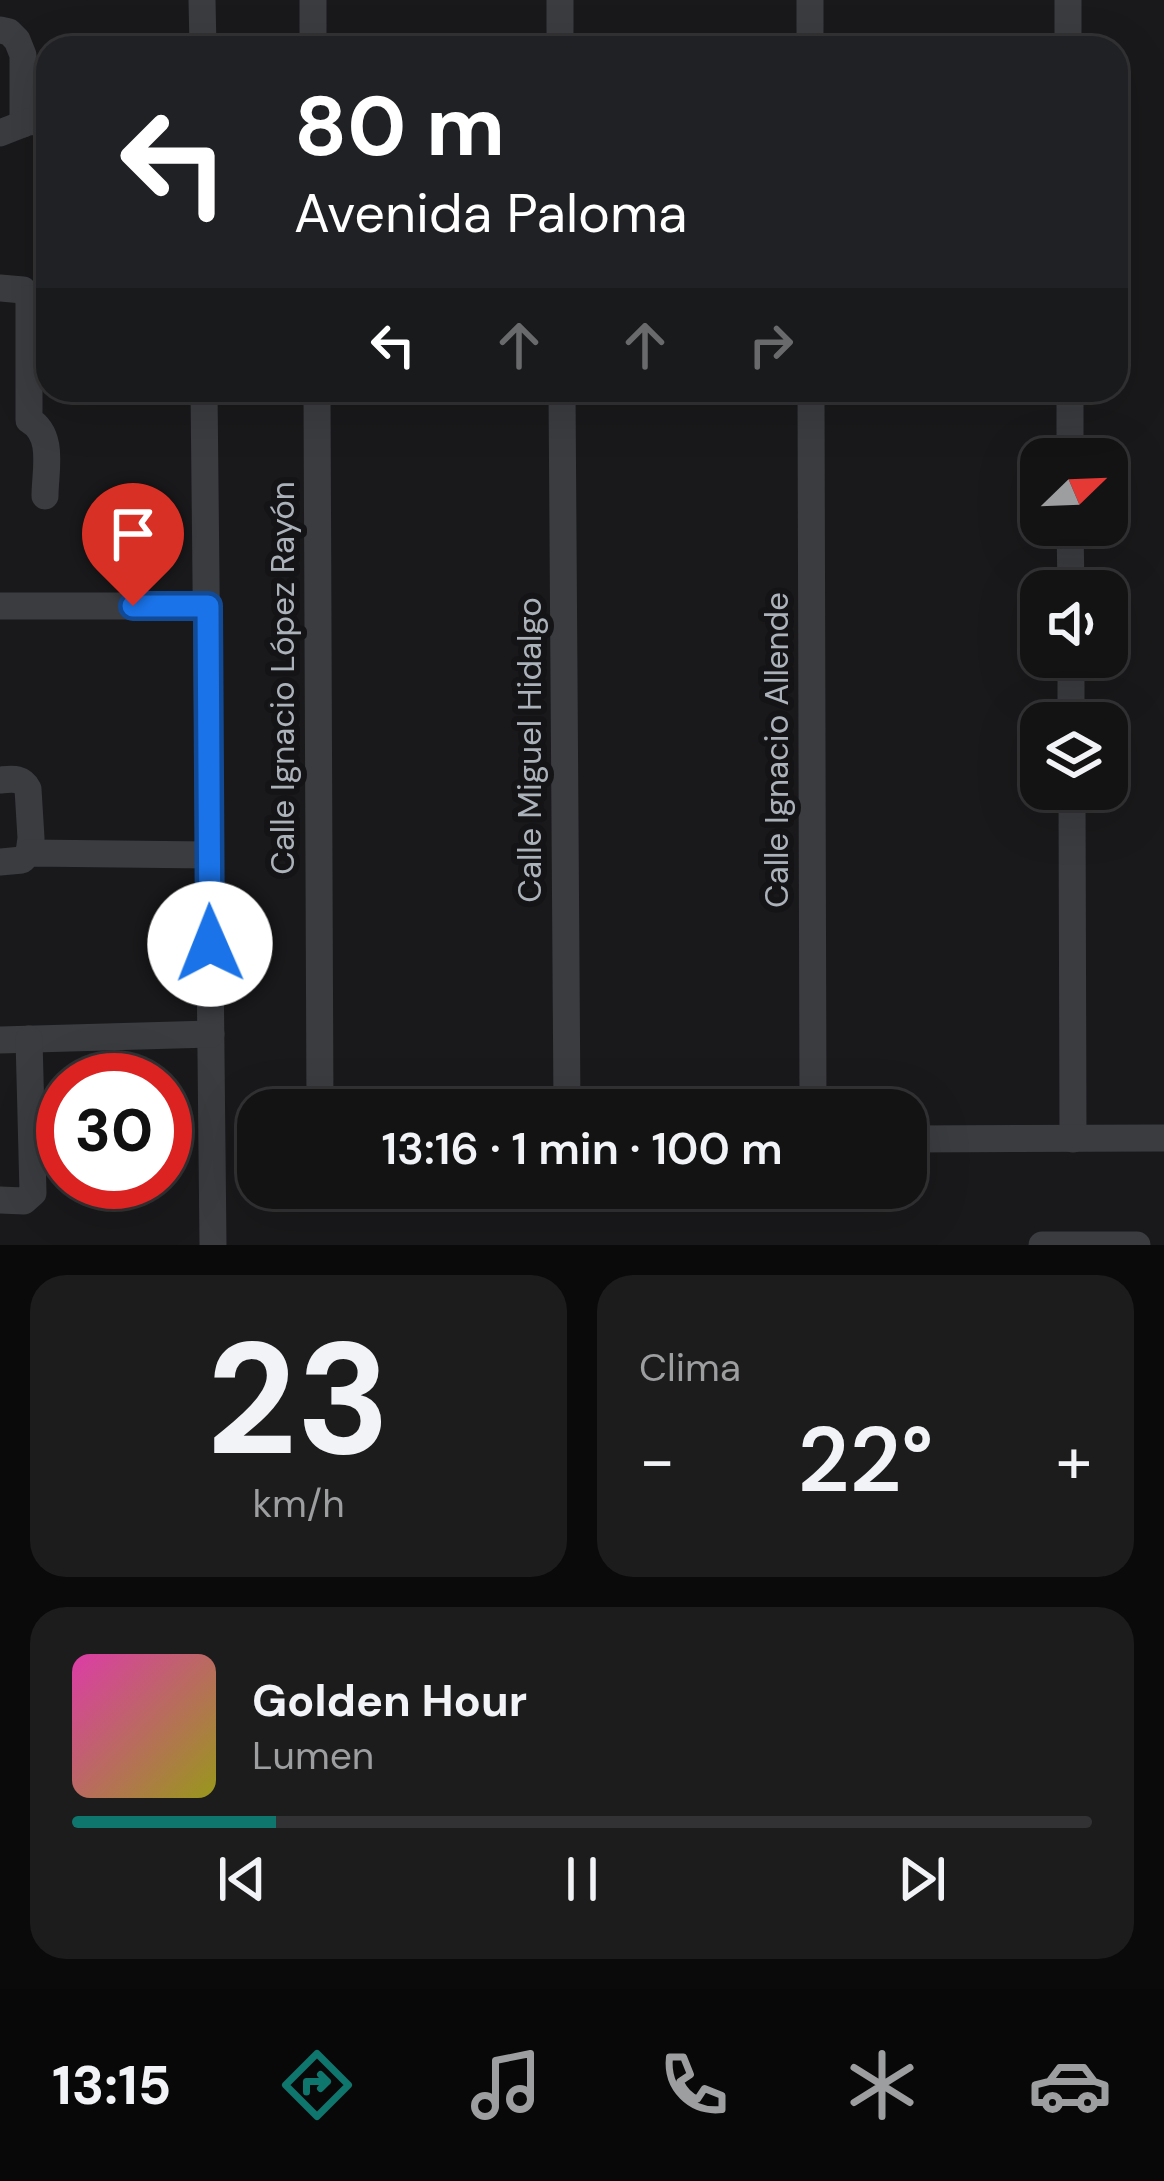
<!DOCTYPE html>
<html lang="es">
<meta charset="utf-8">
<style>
:root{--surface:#131314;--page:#1c1c1d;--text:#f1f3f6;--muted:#9d9ea0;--line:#323234;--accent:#0f766e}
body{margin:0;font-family:"DM Sans",sans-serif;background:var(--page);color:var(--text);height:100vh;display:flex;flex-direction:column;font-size:45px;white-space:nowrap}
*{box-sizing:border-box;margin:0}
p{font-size:39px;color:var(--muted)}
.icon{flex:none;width:66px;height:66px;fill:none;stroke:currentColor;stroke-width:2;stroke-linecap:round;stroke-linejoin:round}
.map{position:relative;height:1245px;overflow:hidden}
.side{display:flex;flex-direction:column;gap:30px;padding:30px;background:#0a0a0b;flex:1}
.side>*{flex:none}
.hud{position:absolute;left:36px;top:36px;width:1092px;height:366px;border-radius:36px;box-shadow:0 12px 48px #0002,0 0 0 3px var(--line);background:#202124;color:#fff;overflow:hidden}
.needle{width:78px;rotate:67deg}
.fabs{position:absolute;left:1020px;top:438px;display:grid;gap:24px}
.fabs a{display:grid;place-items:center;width:108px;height:108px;border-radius:24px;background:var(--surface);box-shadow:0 12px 48px #0002,0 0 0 3px var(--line);font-size:60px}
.speed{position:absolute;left:36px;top:1053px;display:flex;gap:24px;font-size:60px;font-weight:700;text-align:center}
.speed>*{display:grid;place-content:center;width:156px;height:156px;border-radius:50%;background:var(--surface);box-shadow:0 12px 48px #0002,0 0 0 3px var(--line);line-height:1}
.speed .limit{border:18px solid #d22;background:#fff;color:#111}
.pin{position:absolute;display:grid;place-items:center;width:102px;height:102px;color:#fff;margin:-123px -51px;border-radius:50% 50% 50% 0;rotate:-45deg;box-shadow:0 0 12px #0007}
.pin .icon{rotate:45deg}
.me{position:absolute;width:132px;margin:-66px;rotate:359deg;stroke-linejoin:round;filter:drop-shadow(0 0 9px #0008)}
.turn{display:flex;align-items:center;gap:42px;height:252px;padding:0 60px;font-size:54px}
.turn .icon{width:156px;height:156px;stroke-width:2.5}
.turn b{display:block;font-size:84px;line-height:102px}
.lanes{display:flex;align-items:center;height:114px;padding:0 60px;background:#0003;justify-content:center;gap:60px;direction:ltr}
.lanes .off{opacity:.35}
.big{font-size:90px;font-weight:600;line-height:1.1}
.side .widget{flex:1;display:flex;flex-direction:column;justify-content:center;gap:18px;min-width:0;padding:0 42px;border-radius:36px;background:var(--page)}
.side .dial{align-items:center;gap:0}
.dial b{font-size:156px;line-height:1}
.song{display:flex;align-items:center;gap:36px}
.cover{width:144px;height:144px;border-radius:18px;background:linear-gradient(135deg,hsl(320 70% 55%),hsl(60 70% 35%))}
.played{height:12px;border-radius:6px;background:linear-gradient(90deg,var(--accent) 20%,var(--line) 20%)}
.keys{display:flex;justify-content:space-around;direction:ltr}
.heat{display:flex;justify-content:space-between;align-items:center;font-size:66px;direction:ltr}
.side .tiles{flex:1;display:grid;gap:30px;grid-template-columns:1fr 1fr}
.widget:last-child{grid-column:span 2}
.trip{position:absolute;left:237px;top:1089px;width:690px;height:120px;border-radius:36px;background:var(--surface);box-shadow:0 12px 48px #0002,0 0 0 3px var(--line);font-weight:600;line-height:120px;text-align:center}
.menu{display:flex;height:192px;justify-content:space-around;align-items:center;background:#080808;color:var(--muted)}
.menu .icon{width:84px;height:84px}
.menu .current{color:var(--accent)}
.menu b{font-size:54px;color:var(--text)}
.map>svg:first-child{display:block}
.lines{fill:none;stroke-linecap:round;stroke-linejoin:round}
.service{stroke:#3a3c40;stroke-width:14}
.minor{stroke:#3a3c40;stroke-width:27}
.route-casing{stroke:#114b97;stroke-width:30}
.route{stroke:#1a73e8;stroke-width:21}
.labels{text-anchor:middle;stroke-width:12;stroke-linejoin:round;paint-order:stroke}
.street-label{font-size:33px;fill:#acb2ba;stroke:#141416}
</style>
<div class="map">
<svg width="1164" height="1245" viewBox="0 0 1164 1245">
<rect width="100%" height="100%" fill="#19191b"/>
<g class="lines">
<!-- service -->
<polyline class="service" points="317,392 439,391"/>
<!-- minor -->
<g class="minor">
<polyline points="202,0 203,48"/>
<polyline points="313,0 313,48"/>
<polyline points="560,0 560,48"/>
<polyline points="810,0 810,48"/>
<polyline points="1068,0 1068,48"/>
<polyline points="0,30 9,32 17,40 23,55 23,124"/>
<polyline points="0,133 28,122 48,120"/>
<polyline points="0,288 23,290 29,299 48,300"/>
<path d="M29 299V420C55 435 45 471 45 496"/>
<polyline points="204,390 213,1245"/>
<polyline points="317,390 320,1110"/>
<polyline points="562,390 567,1110"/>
<polyline points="811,390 813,1110"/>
<polyline points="1070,390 1070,459"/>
<polyline points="1070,525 1071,591"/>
<polyline points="0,606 208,606"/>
<polyline points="1071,657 1071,723"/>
<path d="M0 780C12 779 22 777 28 789L31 838 29 853"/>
<polyline points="1072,789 1073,1139"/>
<polyline points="0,862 22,860 29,853 209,855"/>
<polyline points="0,1040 211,1034"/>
<polyline points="906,1139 1164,1138"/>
<polyline points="0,1200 24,1201 33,1193 29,1039"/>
<polyline points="1042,1245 1137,1245"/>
</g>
</g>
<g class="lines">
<defs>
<polyline id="route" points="133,606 208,606 210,944"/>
</defs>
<!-- route casing -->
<use href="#route" class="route-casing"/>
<!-- route -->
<use href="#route" class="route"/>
</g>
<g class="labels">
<!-- street labels -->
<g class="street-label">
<text transform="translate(282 678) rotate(-90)" y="12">Calle Ignacio López Rayón</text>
<text transform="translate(529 750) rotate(-90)" y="12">Calle Miguel Hidalgo</text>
<text transform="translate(776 750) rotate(-90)" y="12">Calle Ignacio Allende</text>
</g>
</g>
</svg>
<div class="fabs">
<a><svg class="needle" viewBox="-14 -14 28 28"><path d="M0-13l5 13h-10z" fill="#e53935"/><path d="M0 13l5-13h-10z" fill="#9d9ea0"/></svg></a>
<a><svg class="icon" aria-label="sound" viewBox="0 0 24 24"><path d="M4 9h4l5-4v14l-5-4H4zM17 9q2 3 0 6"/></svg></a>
<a><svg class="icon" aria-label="layers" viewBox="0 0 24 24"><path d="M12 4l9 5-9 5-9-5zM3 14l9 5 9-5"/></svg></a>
</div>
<div class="speed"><div class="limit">30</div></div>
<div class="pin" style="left:133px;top:606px;background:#d93025"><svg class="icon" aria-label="arrive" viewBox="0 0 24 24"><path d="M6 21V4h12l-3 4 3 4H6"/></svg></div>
<svg class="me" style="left:210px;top:944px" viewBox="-20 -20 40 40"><circle r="19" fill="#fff"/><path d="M0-13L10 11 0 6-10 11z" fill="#1a73e8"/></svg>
<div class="trip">13:16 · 1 min · 100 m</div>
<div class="hud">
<div class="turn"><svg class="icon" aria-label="left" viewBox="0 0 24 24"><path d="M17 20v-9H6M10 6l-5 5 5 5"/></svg><div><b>80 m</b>Avenida Paloma</div></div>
<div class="lanes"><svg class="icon" aria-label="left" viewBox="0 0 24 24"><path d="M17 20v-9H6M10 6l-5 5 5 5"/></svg><svg class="icon off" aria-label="ahead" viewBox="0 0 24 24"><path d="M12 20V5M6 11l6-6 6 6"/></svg><svg class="icon off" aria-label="ahead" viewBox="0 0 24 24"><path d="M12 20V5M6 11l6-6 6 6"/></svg><svg class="icon off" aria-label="right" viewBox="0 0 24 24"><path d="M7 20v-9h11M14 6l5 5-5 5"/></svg></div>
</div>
</div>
<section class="side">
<div class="tiles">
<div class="widget dial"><b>23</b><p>km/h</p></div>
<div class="widget"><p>Clima</p>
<div class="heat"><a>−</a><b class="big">22°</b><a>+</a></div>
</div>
<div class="widget">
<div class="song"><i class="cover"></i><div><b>Golden Hour</b><p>Lumen</p></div></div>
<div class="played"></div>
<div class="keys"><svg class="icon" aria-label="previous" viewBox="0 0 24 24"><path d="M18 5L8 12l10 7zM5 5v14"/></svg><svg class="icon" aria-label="pause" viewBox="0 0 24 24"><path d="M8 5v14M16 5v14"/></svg><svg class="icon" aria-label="next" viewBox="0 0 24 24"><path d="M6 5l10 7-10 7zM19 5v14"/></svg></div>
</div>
</div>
</section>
<nav class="menu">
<b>13:15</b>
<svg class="icon current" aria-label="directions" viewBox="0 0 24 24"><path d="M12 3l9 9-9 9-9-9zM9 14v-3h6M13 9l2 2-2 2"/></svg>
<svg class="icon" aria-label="music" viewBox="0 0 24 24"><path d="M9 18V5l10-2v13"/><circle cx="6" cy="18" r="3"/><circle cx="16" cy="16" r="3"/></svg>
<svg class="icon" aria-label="phone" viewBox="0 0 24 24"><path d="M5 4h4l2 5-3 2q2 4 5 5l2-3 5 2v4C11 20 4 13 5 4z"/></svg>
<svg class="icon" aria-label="climate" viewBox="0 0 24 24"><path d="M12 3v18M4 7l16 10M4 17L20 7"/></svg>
<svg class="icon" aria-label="car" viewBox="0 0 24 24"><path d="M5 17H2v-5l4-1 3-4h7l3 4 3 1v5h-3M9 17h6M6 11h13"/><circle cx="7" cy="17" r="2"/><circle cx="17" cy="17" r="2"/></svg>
</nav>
